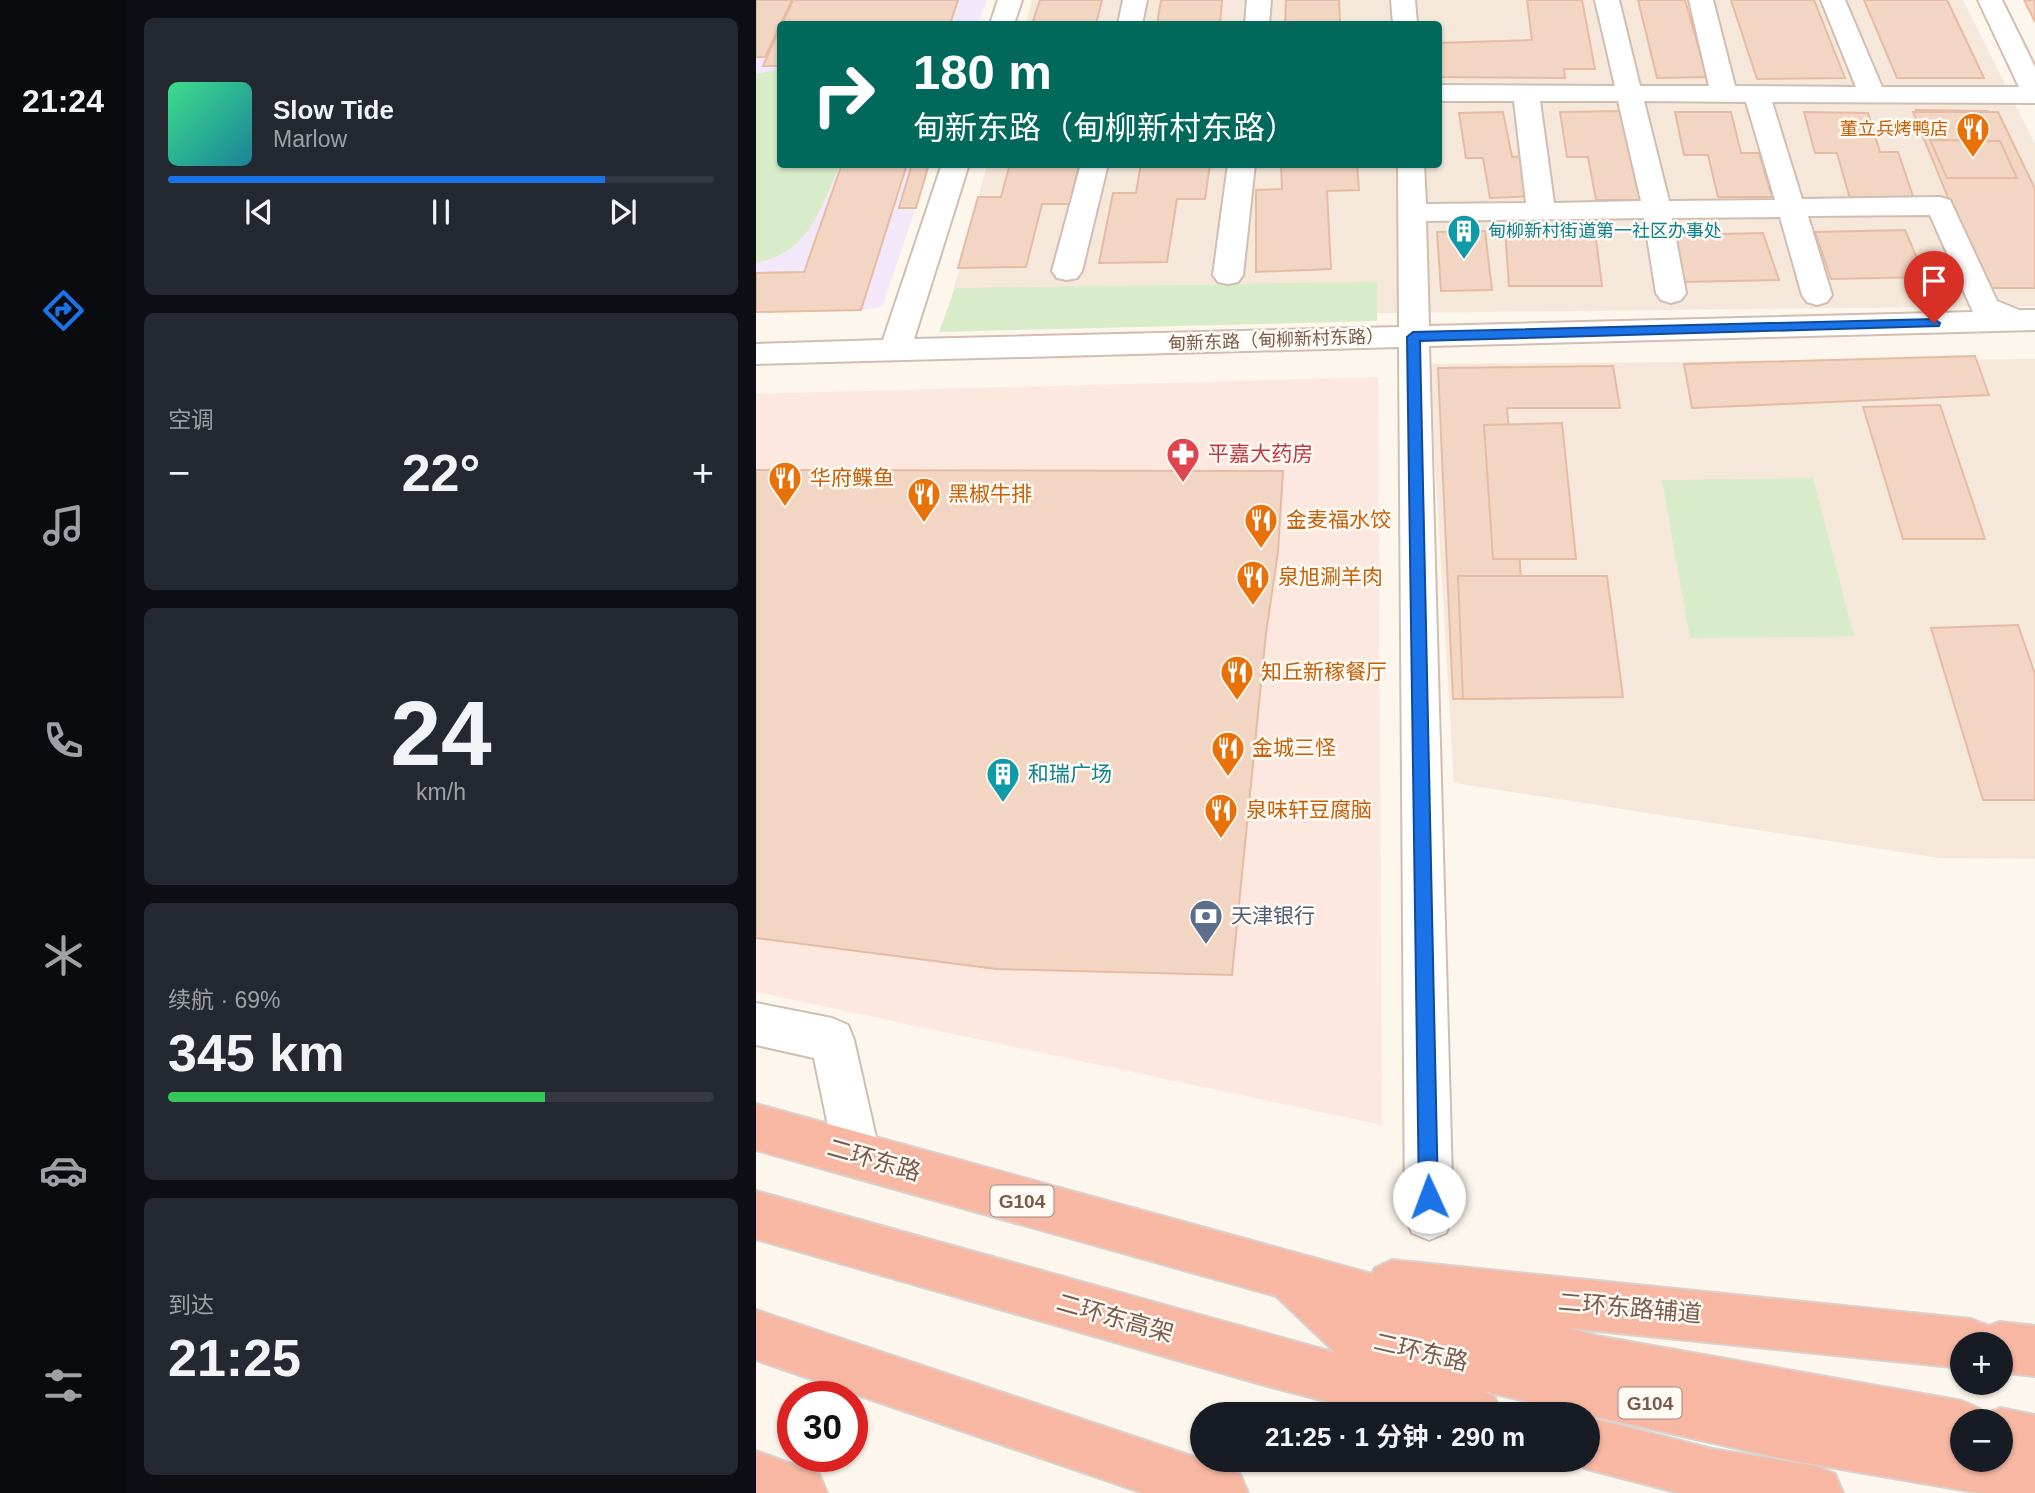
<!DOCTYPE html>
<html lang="zh">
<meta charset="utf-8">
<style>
:root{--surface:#171b24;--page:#242831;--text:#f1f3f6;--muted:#9ea1a6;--line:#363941;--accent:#1a73e8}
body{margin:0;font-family:Helvetica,"Noto Sans SC",sans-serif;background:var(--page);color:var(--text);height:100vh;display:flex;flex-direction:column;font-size:26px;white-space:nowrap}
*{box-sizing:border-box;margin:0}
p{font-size:23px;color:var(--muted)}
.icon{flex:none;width:38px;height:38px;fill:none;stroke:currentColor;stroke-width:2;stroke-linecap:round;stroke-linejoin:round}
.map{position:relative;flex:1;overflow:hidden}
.side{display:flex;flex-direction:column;gap:18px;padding:18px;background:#0d0f14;width:630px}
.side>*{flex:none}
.banner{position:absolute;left:21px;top:21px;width:665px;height:147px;border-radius:7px;box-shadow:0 2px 5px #0004;background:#00695c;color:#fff;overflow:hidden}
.fabs{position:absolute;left:1194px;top:1332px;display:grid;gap:14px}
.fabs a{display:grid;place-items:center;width:63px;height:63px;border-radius:50%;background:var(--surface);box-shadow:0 2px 5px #0004;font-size:35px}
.speed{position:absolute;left:21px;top:1381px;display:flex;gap:14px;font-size:35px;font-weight:700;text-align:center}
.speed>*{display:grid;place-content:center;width:91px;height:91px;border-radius:50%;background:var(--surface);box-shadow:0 2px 5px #0004;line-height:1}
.speed .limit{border:10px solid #d22;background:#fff;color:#111}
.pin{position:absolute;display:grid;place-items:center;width:60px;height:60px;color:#fff;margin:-72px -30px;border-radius:50% 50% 50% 0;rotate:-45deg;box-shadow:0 0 7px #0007}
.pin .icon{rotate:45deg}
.me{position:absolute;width:77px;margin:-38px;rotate:358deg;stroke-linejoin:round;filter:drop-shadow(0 0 5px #0008)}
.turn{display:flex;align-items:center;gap:24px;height:147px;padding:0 21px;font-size:32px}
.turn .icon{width:91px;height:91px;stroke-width:2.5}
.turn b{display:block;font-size:49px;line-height:60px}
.big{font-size:52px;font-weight:700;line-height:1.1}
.side .tile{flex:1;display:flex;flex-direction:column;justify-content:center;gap:10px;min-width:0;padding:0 24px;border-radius:10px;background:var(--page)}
.side .dial{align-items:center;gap:0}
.dial b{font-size:91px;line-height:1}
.song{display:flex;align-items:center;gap:21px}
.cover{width:84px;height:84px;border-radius:10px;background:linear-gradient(135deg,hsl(150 70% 55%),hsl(190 70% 35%))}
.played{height:7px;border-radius:4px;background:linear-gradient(90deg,var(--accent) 80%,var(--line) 80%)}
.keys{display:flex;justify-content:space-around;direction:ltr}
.heat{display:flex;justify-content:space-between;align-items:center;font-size:38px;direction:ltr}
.charge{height:10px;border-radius:5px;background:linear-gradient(90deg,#34c759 69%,var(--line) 0)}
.trip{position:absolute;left:434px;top:1402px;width:410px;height:70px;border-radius:35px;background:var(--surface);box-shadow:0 2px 5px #0004;font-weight:700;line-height:70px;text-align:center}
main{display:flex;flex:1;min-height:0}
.menu{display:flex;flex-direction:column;width:126px;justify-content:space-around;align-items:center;background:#090b0e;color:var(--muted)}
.menu .icon{width:49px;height:49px}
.menu .on{color:var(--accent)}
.menu b{font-size:32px;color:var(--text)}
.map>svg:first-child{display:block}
.residential{fill:#f5e8da}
.commercial{fill:#fde8e0}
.education{fill:#f3e8fa}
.green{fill:#d8ecc9}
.building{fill:#f3d5c3;stroke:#e6bba3;stroke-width:2}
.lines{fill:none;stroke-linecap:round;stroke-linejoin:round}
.minor-casing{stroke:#d1beb0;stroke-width:4}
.highway-casing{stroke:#dad1cd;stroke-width:4}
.minor{fill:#fff;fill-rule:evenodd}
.highway{fill:#f7b7a3;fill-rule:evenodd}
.route{fill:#1a73e8;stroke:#114b97;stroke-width:2}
.labels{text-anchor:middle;stroke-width:5;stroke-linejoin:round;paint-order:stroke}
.far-food-label{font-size:18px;fill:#c56008;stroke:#fffaf3;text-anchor:end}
.far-culture-label{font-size:18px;fill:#0d838f;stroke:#fffaf3;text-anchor:start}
.far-street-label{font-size:18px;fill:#7a5c4d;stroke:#fffaf3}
.shield{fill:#fffaf3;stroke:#a28b7f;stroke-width:2}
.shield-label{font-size:19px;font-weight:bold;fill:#7a5c4d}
.health-label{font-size:21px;fill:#be3a42;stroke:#fffaf3;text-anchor:start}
.food-label{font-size:21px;fill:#c56008;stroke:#fffaf3;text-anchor:start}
.culture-label{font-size:21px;fill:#0d838f;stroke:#fffaf3;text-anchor:start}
.service-label{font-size:21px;fill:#4e5e75;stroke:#fffaf3;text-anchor:start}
.near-street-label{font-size:24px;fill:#7a5c4d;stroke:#fffaf3}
</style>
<main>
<nav class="menu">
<b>21:24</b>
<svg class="icon on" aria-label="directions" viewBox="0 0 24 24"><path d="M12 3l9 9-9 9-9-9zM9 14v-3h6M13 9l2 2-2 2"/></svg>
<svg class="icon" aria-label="music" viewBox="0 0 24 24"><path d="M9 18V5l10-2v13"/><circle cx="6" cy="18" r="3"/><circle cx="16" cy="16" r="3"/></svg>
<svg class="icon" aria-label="phone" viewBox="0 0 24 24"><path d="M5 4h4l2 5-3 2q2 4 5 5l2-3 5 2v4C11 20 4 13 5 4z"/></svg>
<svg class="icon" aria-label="climate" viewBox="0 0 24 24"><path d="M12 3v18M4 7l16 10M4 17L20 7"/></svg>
<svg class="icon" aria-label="car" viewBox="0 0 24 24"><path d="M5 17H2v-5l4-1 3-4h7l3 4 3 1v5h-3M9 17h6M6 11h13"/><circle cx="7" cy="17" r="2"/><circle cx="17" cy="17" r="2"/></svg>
<svg class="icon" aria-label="filters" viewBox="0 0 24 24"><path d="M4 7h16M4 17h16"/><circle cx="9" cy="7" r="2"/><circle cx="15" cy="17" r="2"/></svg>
</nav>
<section class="side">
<div class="tile">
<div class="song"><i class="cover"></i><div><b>Slow Tide</b><p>Marlow</p></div></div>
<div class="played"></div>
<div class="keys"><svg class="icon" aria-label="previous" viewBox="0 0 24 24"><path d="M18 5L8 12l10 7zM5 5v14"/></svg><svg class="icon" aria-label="pause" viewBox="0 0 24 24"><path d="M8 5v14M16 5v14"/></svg><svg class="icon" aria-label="next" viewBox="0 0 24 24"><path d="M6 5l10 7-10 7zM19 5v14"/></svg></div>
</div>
<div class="tile"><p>空调</p>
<div class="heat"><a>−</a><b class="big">22°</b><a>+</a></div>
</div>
<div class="tile dial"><b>24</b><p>km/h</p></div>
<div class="tile"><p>续航 · 69%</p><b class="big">345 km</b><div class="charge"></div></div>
<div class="tile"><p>到达</p><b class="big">21:25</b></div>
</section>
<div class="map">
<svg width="1279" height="1493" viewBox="0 0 1279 1493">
<rect width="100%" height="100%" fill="#fdf6ec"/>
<!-- residential -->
<g class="residential">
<polygon points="276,0 1207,0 1279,144 1279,306 190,318 231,165 682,164 682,24 269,24"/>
<polygon points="1279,359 1279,859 1183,858 698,783 673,364"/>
</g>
<!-- commercial -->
<polygon class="commercial" points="622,377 626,1125 0,992 0,394"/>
<!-- education -->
<polygon class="education" points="0,0 231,0 222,24 24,24 24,164 174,165 126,307 105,310 0,312"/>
<!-- green -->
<g class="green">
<path d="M24 69V164L84 165C64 209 54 252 0 263V74Z"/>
<polygon points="621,282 621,321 183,332 199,288"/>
<polygon points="1057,478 1098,636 934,638 906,480"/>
</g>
<!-- building -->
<g class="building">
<polygon points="0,0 36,0 9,57 0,57"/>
<polygon points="37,0 202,0 194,24 26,24"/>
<polygon points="284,0 346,0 340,24 276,24"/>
<polygon points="405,0 466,0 464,24 401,24"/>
<polygon points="530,0 583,0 584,24 529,24"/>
<polygon points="771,0 826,0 839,69 808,69 809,78 682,77 682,43 776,40"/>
<polygon points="882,0 929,0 951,77 901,78"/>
<polygon points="975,0 1058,0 1089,78 1001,79"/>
<polygon points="1108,0 1191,0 1228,78 1141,78"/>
<polygon points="1268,0 1279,0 1279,22"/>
<polygon points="24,28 24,66 7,66"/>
<polygon points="1160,110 1232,111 1244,139 1172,138"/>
<polygon points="867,111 893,200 840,200 832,157 811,157 804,112"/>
<polygon points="747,112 756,157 771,156 779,196 734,198 727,158 710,158 703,113"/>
<polygon points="919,112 975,112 985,153 1003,153 1016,197 962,197 952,155 928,155"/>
<polygon points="1048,112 1112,113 1124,152 1142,152 1158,199 1094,199 1081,153 1059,153"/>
<polygon points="1157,112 1242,112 1279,189 1279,288 1229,288"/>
<polygon points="1174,140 1244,141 1261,178 1191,178"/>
<polygon points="86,164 151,164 105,310 0,312 0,273 48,272"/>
<polygon points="156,164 173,164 160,208 143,208"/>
<polygon points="254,164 323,164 314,204 286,204 270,267 202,268 222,197 245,197"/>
<polygon points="385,164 454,164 449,199 421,199 411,262 343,263 357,193 380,193"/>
<polygon points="525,164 601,164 603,190 571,191 575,269 500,272 500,190 526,189"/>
<polygon points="749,230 839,231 846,286 753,286"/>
<polygon points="1149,230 1169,277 1075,279 1059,232"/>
<polygon points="729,231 736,290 685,291 681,232"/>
<polygon points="1007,233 1023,280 929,282 917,235"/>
<polygon points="1219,356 1233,395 936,408 928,364"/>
<polygon points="857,366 864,408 751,408 775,698 697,699 682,368"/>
<polygon points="1184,405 1229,539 1147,539 1107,407"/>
<polygon points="806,423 820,559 737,559 728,425"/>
<polygon points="0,470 527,471 522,552 510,633 476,975 240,969 0,938"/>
<polygon points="702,576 851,576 867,697 707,699"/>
<polygon points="1262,625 1279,674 1279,800 1227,800 1175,628"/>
</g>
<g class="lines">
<defs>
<g id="minor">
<polygon points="242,0 266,0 258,24 234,24"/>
<polygon points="367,0 391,0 386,24 362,24"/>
<polygon points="491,0 515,0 513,24 489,24"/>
<polygon points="635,0 659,0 661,24 637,24"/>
<path d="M839 0H863L884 86H953L933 0H957L979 86 1100 87 1065 0H1089L1126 87H1263L1222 0H1246L1279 67V103L1016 102 1046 199 1184 197 1194 200 1241 301 1263 310H1279V330L673 346 697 1216 690 1233 673 1240 656 1233 649 1216 643 347 0 364V344L127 340 186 164H213L158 339 643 327 642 164H668L670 204 770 203 758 101H682V85L859 86ZM784 101H862L885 201 798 203ZM888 101 990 102 1019 200 913 201ZM1174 215 1217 312 673 326 670 221 888 218 900 293 905 300 915 303 925 300 930 293 916 218 1024 217 1046 295 1051 302 1061 305 1071 302 1076 295 1052 216Z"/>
<polygon points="325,164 352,164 326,271 321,278 311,280 301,278 296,271"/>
<polygon points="472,164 499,164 487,275 482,282 472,284 462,282 457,275"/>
<polygon points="0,1003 76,1018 92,1025 98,1040 124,1155 117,1171 101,1178 85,1171 78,1155 58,1058 0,1045"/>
</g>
<g id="highway">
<path d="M0 1104 616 1274 619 1268 636 1260 1215 1319 1233 1326 1244 1322 1279 1326V1376L1244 1372V1344H1206V1368L812 1328 841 1336 1206 1401 1224 1409 1227 1415 1244 1408 1279 1415V1493H1224L1033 1460 726 1391 738 1396 746 1414H619L508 1385 0 1239V1191L580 1353 520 1296 0 1150ZM1206 1421H1244V1460H1206Z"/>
<polygon points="0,1310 465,1466 484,1474 492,1493 387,1493 0,1360"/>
<polygon points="831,1417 956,1449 1060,1466 1079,1474 1087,1493 923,1493 831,1469 812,1460 831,1460"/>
<polygon points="0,1451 63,1474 71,1493 0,1493"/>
</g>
</defs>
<!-- minor casing -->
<use href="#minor" class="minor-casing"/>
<!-- highway casing -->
<use href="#highway" class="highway-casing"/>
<!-- minor -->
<use href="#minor" class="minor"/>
<!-- highway -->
<use href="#highway" class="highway"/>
</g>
<!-- route -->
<polygon class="route" points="1178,319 1184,323 1183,326 664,341 682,1197 679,1204 673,1207 666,1204 663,1197 651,337 657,332"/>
<!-- icons -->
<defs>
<symbol id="restaurant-pin" viewBox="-11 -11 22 30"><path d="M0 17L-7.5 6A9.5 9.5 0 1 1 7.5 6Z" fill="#e8710a" stroke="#fffaf3"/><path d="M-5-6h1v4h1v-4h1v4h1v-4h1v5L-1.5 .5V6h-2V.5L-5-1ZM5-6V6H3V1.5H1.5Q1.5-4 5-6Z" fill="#fff"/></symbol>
<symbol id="building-pin" viewBox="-11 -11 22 30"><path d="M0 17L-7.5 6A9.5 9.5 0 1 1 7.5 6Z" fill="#0f9aa8" stroke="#fffaf3"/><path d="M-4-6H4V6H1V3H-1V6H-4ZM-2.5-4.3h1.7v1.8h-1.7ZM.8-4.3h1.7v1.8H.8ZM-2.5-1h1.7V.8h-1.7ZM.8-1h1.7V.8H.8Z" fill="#fff"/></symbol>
<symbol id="pharmacy-pin" viewBox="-11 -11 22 30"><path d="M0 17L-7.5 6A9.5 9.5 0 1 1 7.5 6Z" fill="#e0444e" stroke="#fffaf3"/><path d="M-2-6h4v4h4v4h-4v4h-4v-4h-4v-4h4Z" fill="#fff"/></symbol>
<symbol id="bank-pin" viewBox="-11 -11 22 30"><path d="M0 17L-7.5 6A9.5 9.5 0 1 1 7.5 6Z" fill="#5c6f8a" stroke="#fffaf3"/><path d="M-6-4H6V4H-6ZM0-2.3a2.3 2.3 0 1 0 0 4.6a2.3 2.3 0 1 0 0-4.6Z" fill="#fff"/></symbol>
</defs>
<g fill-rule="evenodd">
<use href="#restaurant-pin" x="1198" y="110" width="38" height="52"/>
<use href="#building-pin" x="689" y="212" width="38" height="52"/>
<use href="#pharmacy-pin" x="408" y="435" width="38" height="52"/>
<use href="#restaurant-pin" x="10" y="459" width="38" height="52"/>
<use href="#restaurant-pin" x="149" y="475" width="38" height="52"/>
<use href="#restaurant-pin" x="486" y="501" width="38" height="52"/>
<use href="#restaurant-pin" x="478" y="558" width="38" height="52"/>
<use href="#restaurant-pin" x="462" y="653" width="38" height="52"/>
<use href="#restaurant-pin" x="453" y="729" width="38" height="52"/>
<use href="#building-pin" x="228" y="755" width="38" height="52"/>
<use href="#restaurant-pin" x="446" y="791" width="38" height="52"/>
<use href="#bank-pin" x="431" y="897" width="38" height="52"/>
</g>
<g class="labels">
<!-- far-food labels -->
<g class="far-food-label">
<text x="1192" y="135">董立兵烤鸭店</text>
</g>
<!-- far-culture labels -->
<g class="far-culture-label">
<text x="732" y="237">甸柳新村街道第一社区办事处</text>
</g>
<!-- far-street labels -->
<g class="far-street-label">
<text transform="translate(520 340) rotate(-2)" y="6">甸新东路（甸柳新村东路）</text>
</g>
<!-- shield labels -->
<g class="shield">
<rect x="234.5" y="1185.5" width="63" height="31" rx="5"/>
<rect x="862.5" y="1387.5" width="63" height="31" rx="5"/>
</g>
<g class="shield-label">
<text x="266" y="1208">G104</text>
<text x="894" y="1410">G104</text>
</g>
<!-- health labels -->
<g class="health-label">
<text x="452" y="461">平嘉大药房</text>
</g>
<!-- food labels -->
<g class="food-label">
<text x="54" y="485">华府鲽鱼</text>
<text x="192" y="501">黑椒牛排</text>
<text x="530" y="527">金麦福水饺</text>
<text x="522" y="584">泉旭涮羊肉</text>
<text x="505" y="679">知丘新稼餐厅</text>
<text x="496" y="755">金城三怪</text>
<text x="490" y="817">泉味轩豆腐脑</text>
</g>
<!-- culture labels -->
<g class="culture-label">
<text x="272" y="781">和瑞广场</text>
</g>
<!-- service labels -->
<g class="service-label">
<text x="475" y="923">天津银行</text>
</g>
<!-- near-street labels -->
<g class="near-street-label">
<text transform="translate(118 1160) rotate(16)" y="8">二环东路</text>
<text transform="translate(874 1308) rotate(5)" y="8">二环东路辅道</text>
<text transform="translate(359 1318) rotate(16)" y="8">二环东高架</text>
<text transform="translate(665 1352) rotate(13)" y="8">二环东路</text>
</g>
</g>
</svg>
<div class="fabs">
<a>+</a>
<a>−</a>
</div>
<div class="speed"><div class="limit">30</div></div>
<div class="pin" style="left:1178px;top:323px;background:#d93025"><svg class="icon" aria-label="arrive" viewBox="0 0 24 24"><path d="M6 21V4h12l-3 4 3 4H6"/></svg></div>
<svg class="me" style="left:673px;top:1197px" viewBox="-20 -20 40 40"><circle r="19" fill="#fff"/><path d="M0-13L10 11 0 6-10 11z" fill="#1a73e8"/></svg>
<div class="trip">21:25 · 1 分钟 · 290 m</div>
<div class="banner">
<div class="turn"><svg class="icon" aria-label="right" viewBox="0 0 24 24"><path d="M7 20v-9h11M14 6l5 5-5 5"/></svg><div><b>180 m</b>甸新东路（甸柳新村东路）</div></div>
</div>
</div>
</main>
